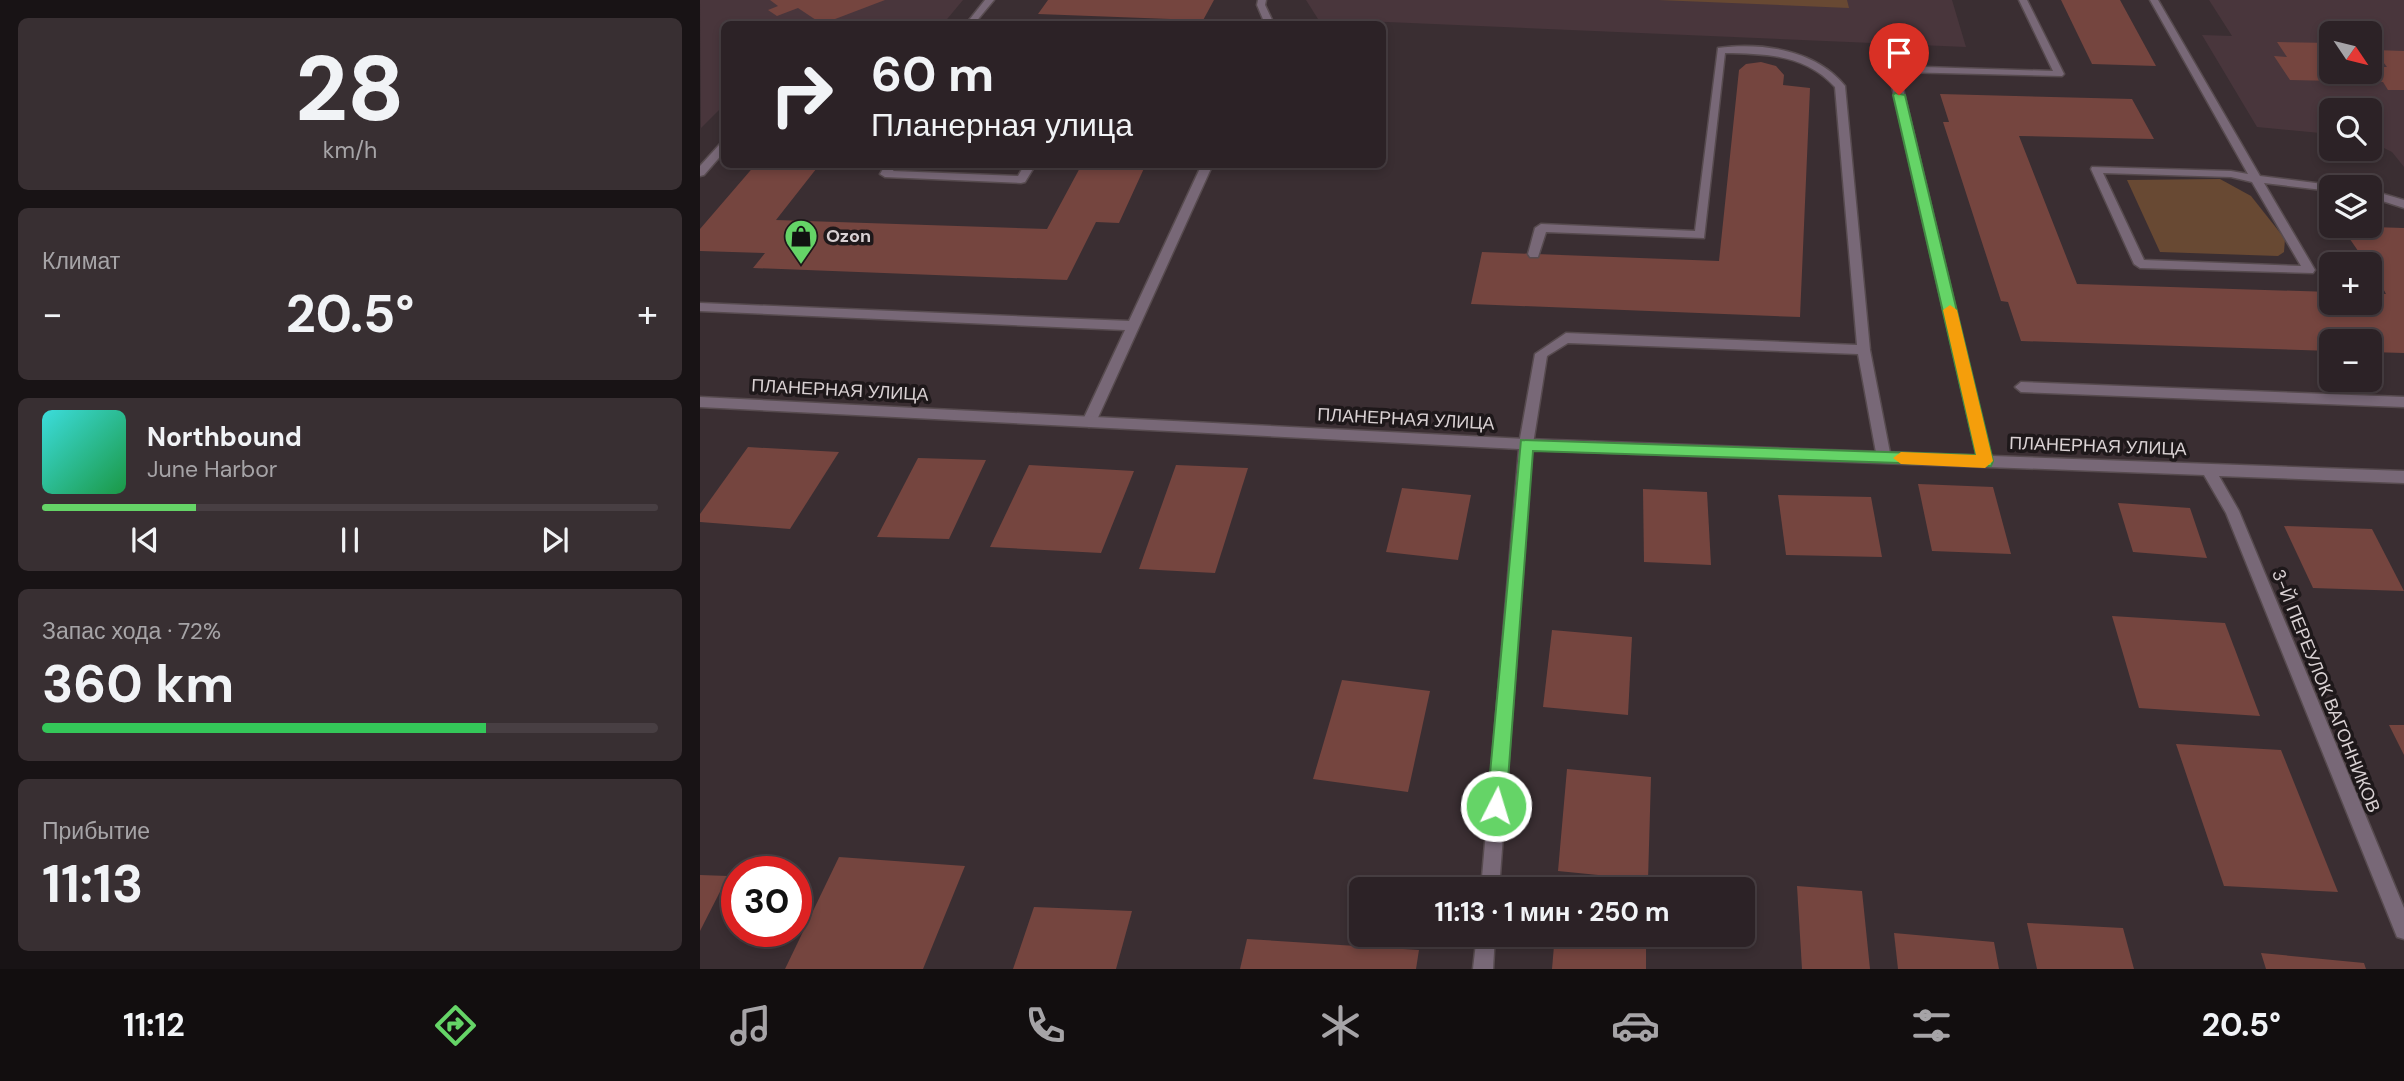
<!DOCTYPE html>
<html lang="ru">
<meta charset="utf-8">
<style>
:root{--surface:#2c2226;--page:#382f32;--text:#f1f3f6;--muted:#a6a4a7;--line:#483f43;--accent:#65d467}
body{margin:0;font-family:"DM Sans",sans-serif;background:var(--page);color:var(--text);height:100vh;display:flex;flex-direction:column;font-size:26px;white-space:nowrap}
*{box-sizing:border-box;margin:0}
p{font-size:23px;color:var(--muted)}
.icon{flex:none;width:38px;height:38px;fill:none;stroke:currentColor;stroke-width:2;stroke-linecap:round;stroke-linejoin:round}
.map{position:relative;flex:1;overflow:hidden}
.side{display:flex;flex-direction:column;gap:18px;padding:18px;background:#181315;width:700px}
.side>*{flex:none}
.guide{position:absolute;left:21px;top:21px;width:665px;height:147px;border-radius:10px;box-shadow:0 4px 10px #0003,0 0 0 2px var(--line);background:#2c2226;color:var(--text);overflow:hidden}
.needle{width:46px;rotate:125deg}
.controls{position:absolute;left:1619px;top:21px;display:grid;gap:14px}
.controls a{display:grid;place-items:center;width:63px;height:63px;border-radius:10px;background:var(--surface);box-shadow:0 4px 10px #0003,0 0 0 2px var(--line);font-size:35px}
.speed{position:absolute;left:21px;top:856px;display:flex;gap:14px;font-size:35px;font-weight:700;text-align:center}
.speed>*{display:grid;place-content:center;width:91px;height:91px;border-radius:50%;background:var(--surface);box-shadow:0 4px 10px #0003,0 0 0 2px var(--line);line-height:1}
.speed .limit{border:10px solid #d22;background:#fff;color:#111}
.pin{position:absolute;display:grid;place-items:center;width:60px;height:60px;color:#fff;margin:-72px -30px;border-radius:50% 50% 50% 0;rotate:-45deg;box-shadow:0 0 7px #0007}
.pin .icon{rotate:45deg}
.me{position:absolute;width:77px;margin:-38px;rotate:5deg;stroke-linejoin:round;filter:drop-shadow(0 0 5px #0008)}
.turn{display:flex;align-items:center;gap:24px;height:147px;padding:0 35px;font-size:32px}
.turn .icon{width:91px;height:91px;stroke-width:2.5}
.turn b{display:block;font-size:49px;line-height:60px}
.big{font-size:52px;font-weight:700;line-height:1.1}
.side .tile{flex:1;display:flex;flex-direction:column;justify-content:center;gap:10px;min-width:0;padding:0 24px;border-radius:10px;background:var(--page)}
.side .dial{align-items:center;gap:0}
.dial b{font-size:91px;line-height:1}
.song{display:flex;align-items:center;gap:21px}
.cover{width:84px;height:84px;border-radius:10px;background:linear-gradient(135deg,hsl(180 70% 55%),hsl(140 70% 35%))}
.played{height:7px;border-radius:4px;background:linear-gradient(90deg,var(--accent) 25%,var(--line) 25%)}
.keys{display:flex;justify-content:space-around;direction:ltr}
.heat{display:flex;justify-content:space-between;align-items:center;font-size:38px;direction:ltr}
.charge{height:10px;border-radius:5px;background:linear-gradient(90deg,#34c759 72%,var(--line) 0)}
.trip{position:absolute;left:649px;top:877px;width:406px;height:70px;border-radius:10px;background:var(--surface);box-shadow:0 4px 10px #0003,0 0 0 2px var(--line);font-weight:700;line-height:70px;text-align:center}
.tabs{display:flex;height:112px;justify-content:space-around;align-items:center;background:#120e0f;color:var(--muted)}
.tabs .icon{width:49px;height:49px}
.tabs .active{color:var(--accent)}
.tabs b{font-size:32px;color:var(--text)}
main{display:flex;flex:1;min-height:0}
.map>svg:first-child{display:block}
.built{fill:#49363c;fill-rule:evenodd}
.green{fill:#684933}
.building{fill:#75453f}
.lines{fill:none;stroke-linecap:round;stroke-linejoin:round}
.lane-casing{stroke:#574b4f;stroke-width:3}
.street-casing{stroke:#574b4f;stroke-width:3}
.lane{fill:#786877;fill-rule:evenodd}
.street{fill:#786877;fill-rule:evenodd}
.route{fill:#65d467;stroke:#428a43;stroke-width:2}
.slow{fill:#f59e0b}
.labels{text-anchor:middle;stroke-width:7;stroke-linejoin:round;paint-order:stroke}
.poi-label{font-size:18px;font-weight:bold;fill:#d9d1d3;stroke:#1e181a;text-anchor:start}
.street-label{font-size:18px;fill:#d9d1d3;stroke:#1e181a}
</style>
<main>
<section class="side">
<div class="tile dial"><b>28</b><p>km/h</p></div>
<div class="tile"><p>Климат</p>
<div class="heat"><a>−</a><b class="big">20.5°</b><a>+</a></div>
</div>
<div class="tile">
<div class="song"><i class="cover"></i><div><b>Northbound</b><p>June Harbor</p></div></div>
<div class="played"></div>
<div class="keys"><svg class="icon" aria-label="previous" viewBox="0 0 24 24"><path d="M18 5L8 12l10 7zM5 5v14"/></svg><svg class="icon" aria-label="pause" viewBox="0 0 24 24"><path d="M8 5v14M16 5v14"/></svg><svg class="icon" aria-label="next" viewBox="0 0 24 24"><path d="M6 5l10 7-10 7zM19 5v14"/></svg></div>
</div>
<div class="tile"><p>Запас хода · 72%</p><b class="big">360 km</b><div class="charge"></div></div>
<div class="tile"><p>Прибытие</p><b class="big">11:13</b></div>
</section>
<div class="map">
<svg width="1704" height="969" viewBox="0 0 1704 969">
<rect width="100%" height="100%" fill="#3a2e32"/>
<!-- built -->
<g class="built">
<polygon points="0,0 263,0 243,24 24,24 24,105 1,128"/>
<polygon points="606,0 1252,0 1266,47 618,19"/>
<path d="M1509 0H1704V167L1692 152 1670 141V110H1631V134L1557 127 1502 35 1532 36ZM1631 33H1670V72H1631Z"/>
</g>
<!-- green -->
<g class="green">
<polygon points="958,0 1147,0 1149,8"/>
<polygon points="1520,179 1551,196 1585,239 1584,252 1578,256 1460,252 1427,180"/>
</g>
<!-- building -->
<g class="building">
<polygon points="70,0 185,0 122,24 98,8 77,16 68,10 78,6"/>
<polygon points="348,0 514,0 501,24 467,24 470,19 338,14"/>
<polygon points="1361,0 1420,0 1456,66 1392,64"/>
<polygon points="1577,42 1631,43 1631,72 1670,72 1670,67 1687,67 1674,50 1704,51 1704,90 1688,90 1683,82 1590,80 1574,56 1587,57"/>
<polygon points="1061,62 1076,66 1084,75 1083,85 1110,88 1100,317 771,304 782,252 1019,261 1039,70 1046,64"/>
<polygon points="1240,94 1432,99 1454,139 1319,136 1377,284 1631,292 1631,303 1670,303 1670,293 1686,294 1670,264 1667,264 1641,226 1704,228 1704,353 1670,352 1670,341 1631,341 1631,351 1321,341 1308,302 1301,301 1243,122 1249,122"/>
<polygon points="56,164 120,164 76,220 347,229 382,164 446,164 419,223 396,222 367,280 53,268 65,253 0,251 0,229"/>
<polygon points="48,447 139,452 90,529 0,522 0,514"/>
<polygon points="218,458 286,460 249,539 177,537"/>
<polygon points="329,465 434,471 401,553 290,547"/>
<polygon points="476,465 548,468 515,573 439,569"/>
<polygon points="1218,484 1293,487 1311,554 1232,551"/>
<polygon points="702,488 771,495 758,560 686,552"/>
<polygon points="943,489 1007,492 1011,565 944,562"/>
<polygon points="1078,495 1171,497 1182,557 1086,555"/>
<polygon points="1418,503 1490,508 1507,558 1433,552"/>
<polygon points="1584,526 1672,529 1704,591 1613,588"/>
<polygon points="1412,616 1525,623 1560,716 1439,708"/>
<polygon points="852,630 932,637 928,715 843,707"/>
<polygon points="642,680 730,691 708,792 613,779"/>
<polygon points="1689,725 1704,725 1704,755"/>
<polygon points="1476,744 1581,750 1638,892 1524,886"/>
<polygon points="867,769 951,777 948,880 858,871"/>
<polygon points="139,857 265,866 223,969 85,969"/>
<polygon points="0,875 28,876 0,931"/>
<polygon points="1097,886 1162,891 1170,969 1102,969"/>
<polygon points="334,907 432,911 416,969 313,969"/>
<polygon points="1327,923 1423,928 1434,969 1337,969"/>
<polygon points="1194,933 1294,942 1299,969 1198,969"/>
<polygon points="855,934 946,934 946,969 852,969"/>
<polygon points="547,939 719,950 716,969 540,969"/>
<polygon points="1561,953 1664,963 1666,969 1566,969"/>
</g>
<g class="lines">
<defs>
<g id="lane">
<polygon points="285,0 294,0 274,24 266,24"/>
<polygon points="558,0 566,0 565,5 574,24 565,24 557,5"/>
<polygon points="1319,0 1327,0 1364,74 1362,76 1199,72 1292,461 1290,465 1280,465 1278,461 1188,69 1193,66 1353,71"/>
<path d="M1450 0H1458L1560 176 1631 185 1636 187H1631V191L1564 183 1615 270 1613 273 1440 268 1434 264 1391 169 1392 167 1531 171 1548 174ZM1403 173 1531 177 1552 182 1601 266 1444 260Z"/>
<path d="M1018 48C1062 42 1116 50 1145 86L1170 350 1191 458 1189 462H1179L1177 458 1158 354 868 343 847 356 833 444 826 449 819 444 835 354 866 333 1157 345 1135 87C1105 54 1067 54 1025 53L1004 238 846 232 838 257H830L828 254 835 228 841 224 995 231Z"/>
<polygon points="24,143 24,152 4,175 0,176 0,166 20,144"/>
<polygon points="186,164 197,164 193,171 318,176 325,164 336,164 325,182 321,183 185,177 180,174"/>
<polygon points="502,164 513,164 396,422 389,427 382,422 425,330 0,311 0,303 429,321"/>
<polygon points="1670,190 1704,200 1704,208 1670,197"/>
<polygon points="1321,382 1704,397 1704,407 1321,392 1315,387"/>
</g>
<g id="street">
<polygon points="0,397 826,439 1704,471 1704,483 1519,476 1539,511 1704,908 1704,939 1697,937 1526,513 1504,475 832,450 799,889 781,889 819,449 0,407"/>
<polygon points="777,934 795,934 793,969 773,969"/>
</g>
</defs>
<!-- lane casing -->
<use href="#lane" class="lane-casing"/>
<!-- street casing -->
<use href="#street" class="street-casing"/>
<!-- lane -->
<use href="#lane" class="lane"/>
<!-- street -->
<use href="#street" class="street"/>
</g>
<!-- route -->
<polygon class="route" points="1195,93 1205,95 1293,461 1291,466 833,451 806,806 803,813 796,816 789,813 787,806 821,440 1276,455 1193,95"/>
<!-- slow -->
<polygon class="slow" points="1250,305 1257,310 1293,461 1285,468 1201,464 1193,458 1201,452 1276,455 1243,310"/>
<!-- icons -->
<defs>
<symbol id="shop-pin" viewBox="-11 -11 22 30"><path d="M0 17L-7.5 6A9.5 9.5 0 1 1 7.5 6Z" fill="#65d467" stroke="#1e181a"/><path d="M-5-2.5h2.3a2.7 3.5 0 0 1 5.4 0H5L5.5 6h-11ZM-1.5-2.5h3a1.5 2.3 0 0 0-3 0Z" fill="#111"/></symbol>
</defs>
<g fill-rule="evenodd">
<use href="#shop-pin" x="82" y="217" width="38" height="52"/>
</g>
<g class="labels">
<!-- poi labels -->
<g class="poi-label">
<text x="126" y="242">Ozon</text>
</g>
<!-- street labels -->
<g class="street-label">
<text transform="translate(140 390) rotate(3)" y="6">ПЛАНЕРНАЯ УЛИЦА</text>
<text transform="translate(706 419) rotate(3)" y="6">ПЛАНЕРНАЯ УЛИЦА</text>
<text transform="translate(1398 446) rotate(2)" y="6">ПЛАНЕРНАЯ УЛИЦА</text>
<text transform="translate(1626 691) rotate(68)" y="6">3-Й ПЕРЕУЛОК ВАГОННИКОВ</text>
</g>
</g>
</svg>
<div class="controls">
<a><svg class="needle" viewBox="-14 -14 28 28"><path d="M0-13l5 13h-10z" fill="#e53935"/><path d="M0 13l5-13h-10z" fill="#a6a4a7"/></svg></a>
<a><svg class="icon" aria-label="search" viewBox="0 0 24 24"><circle cx="10" cy="10" r="6"/><path d="M15 15l6 6"/></svg></a>
<a><svg class="icon" aria-label="layers" viewBox="0 0 24 24"><path d="M12 4l9 5-9 5-9-5zM3 14l9 5 9-5"/></svg></a>
<a>+</a>
<a>−</a>
</div>
<div class="speed"><div class="limit">30</div></div>
<div class="pin" style="left:1199px;top:95px;background:#d93025"><svg class="icon" aria-label="arrive" viewBox="0 0 24 24"><path d="M6 21V4h12l-3 4 3 4H6"/></svg></div>
<svg class="me" style="left:796px;top:806px" viewBox="-20 -20 40 40"><circle r="17" fill="#65d467" stroke="#fff" stroke-width="3"/><path d="M0-11L8 9 0 5-8 9z" fill="#fff"/></svg>
<div class="trip">11:13 · 1 мин · 250 m</div>
<div class="guide">
<div class="turn"><svg class="icon" aria-label="right" viewBox="0 0 24 24"><path d="M7 20v-9h11M14 6l5 5-5 5"/></svg><div><b>60 m</b>Планерная улица</div></div>
</div>
</div>
</main>
<nav class="tabs">
<b>11:12</b>
<svg class="icon active" aria-label="directions" viewBox="0 0 24 24"><path d="M12 3l9 9-9 9-9-9zM9 14v-3h6M13 9l2 2-2 2"/></svg>
<svg class="icon" aria-label="music" viewBox="0 0 24 24"><path d="M9 18V5l10-2v13"/><circle cx="6" cy="18" r="3"/><circle cx="16" cy="16" r="3"/></svg>
<svg class="icon" aria-label="phone" viewBox="0 0 24 24"><path d="M5 4h4l2 5-3 2q2 4 5 5l2-3 5 2v4C11 20 4 13 5 4z"/></svg>
<svg class="icon" aria-label="climate" viewBox="0 0 24 24"><path d="M12 3v18M4 7l16 10M4 17L20 7"/></svg>
<svg class="icon" aria-label="car" viewBox="0 0 24 24"><path d="M5 17H2v-5l4-1 3-4h7l3 4 3 1v5h-3M9 17h6M6 11h13"/><circle cx="7" cy="17" r="2"/><circle cx="17" cy="17" r="2"/></svg>
<svg class="icon" aria-label="filters" viewBox="0 0 24 24"><path d="M4 7h16M4 17h16"/><circle cx="9" cy="7" r="2"/><circle cx="15" cy="17" r="2"/></svg>
<b>20.5°</b>
</nav>
